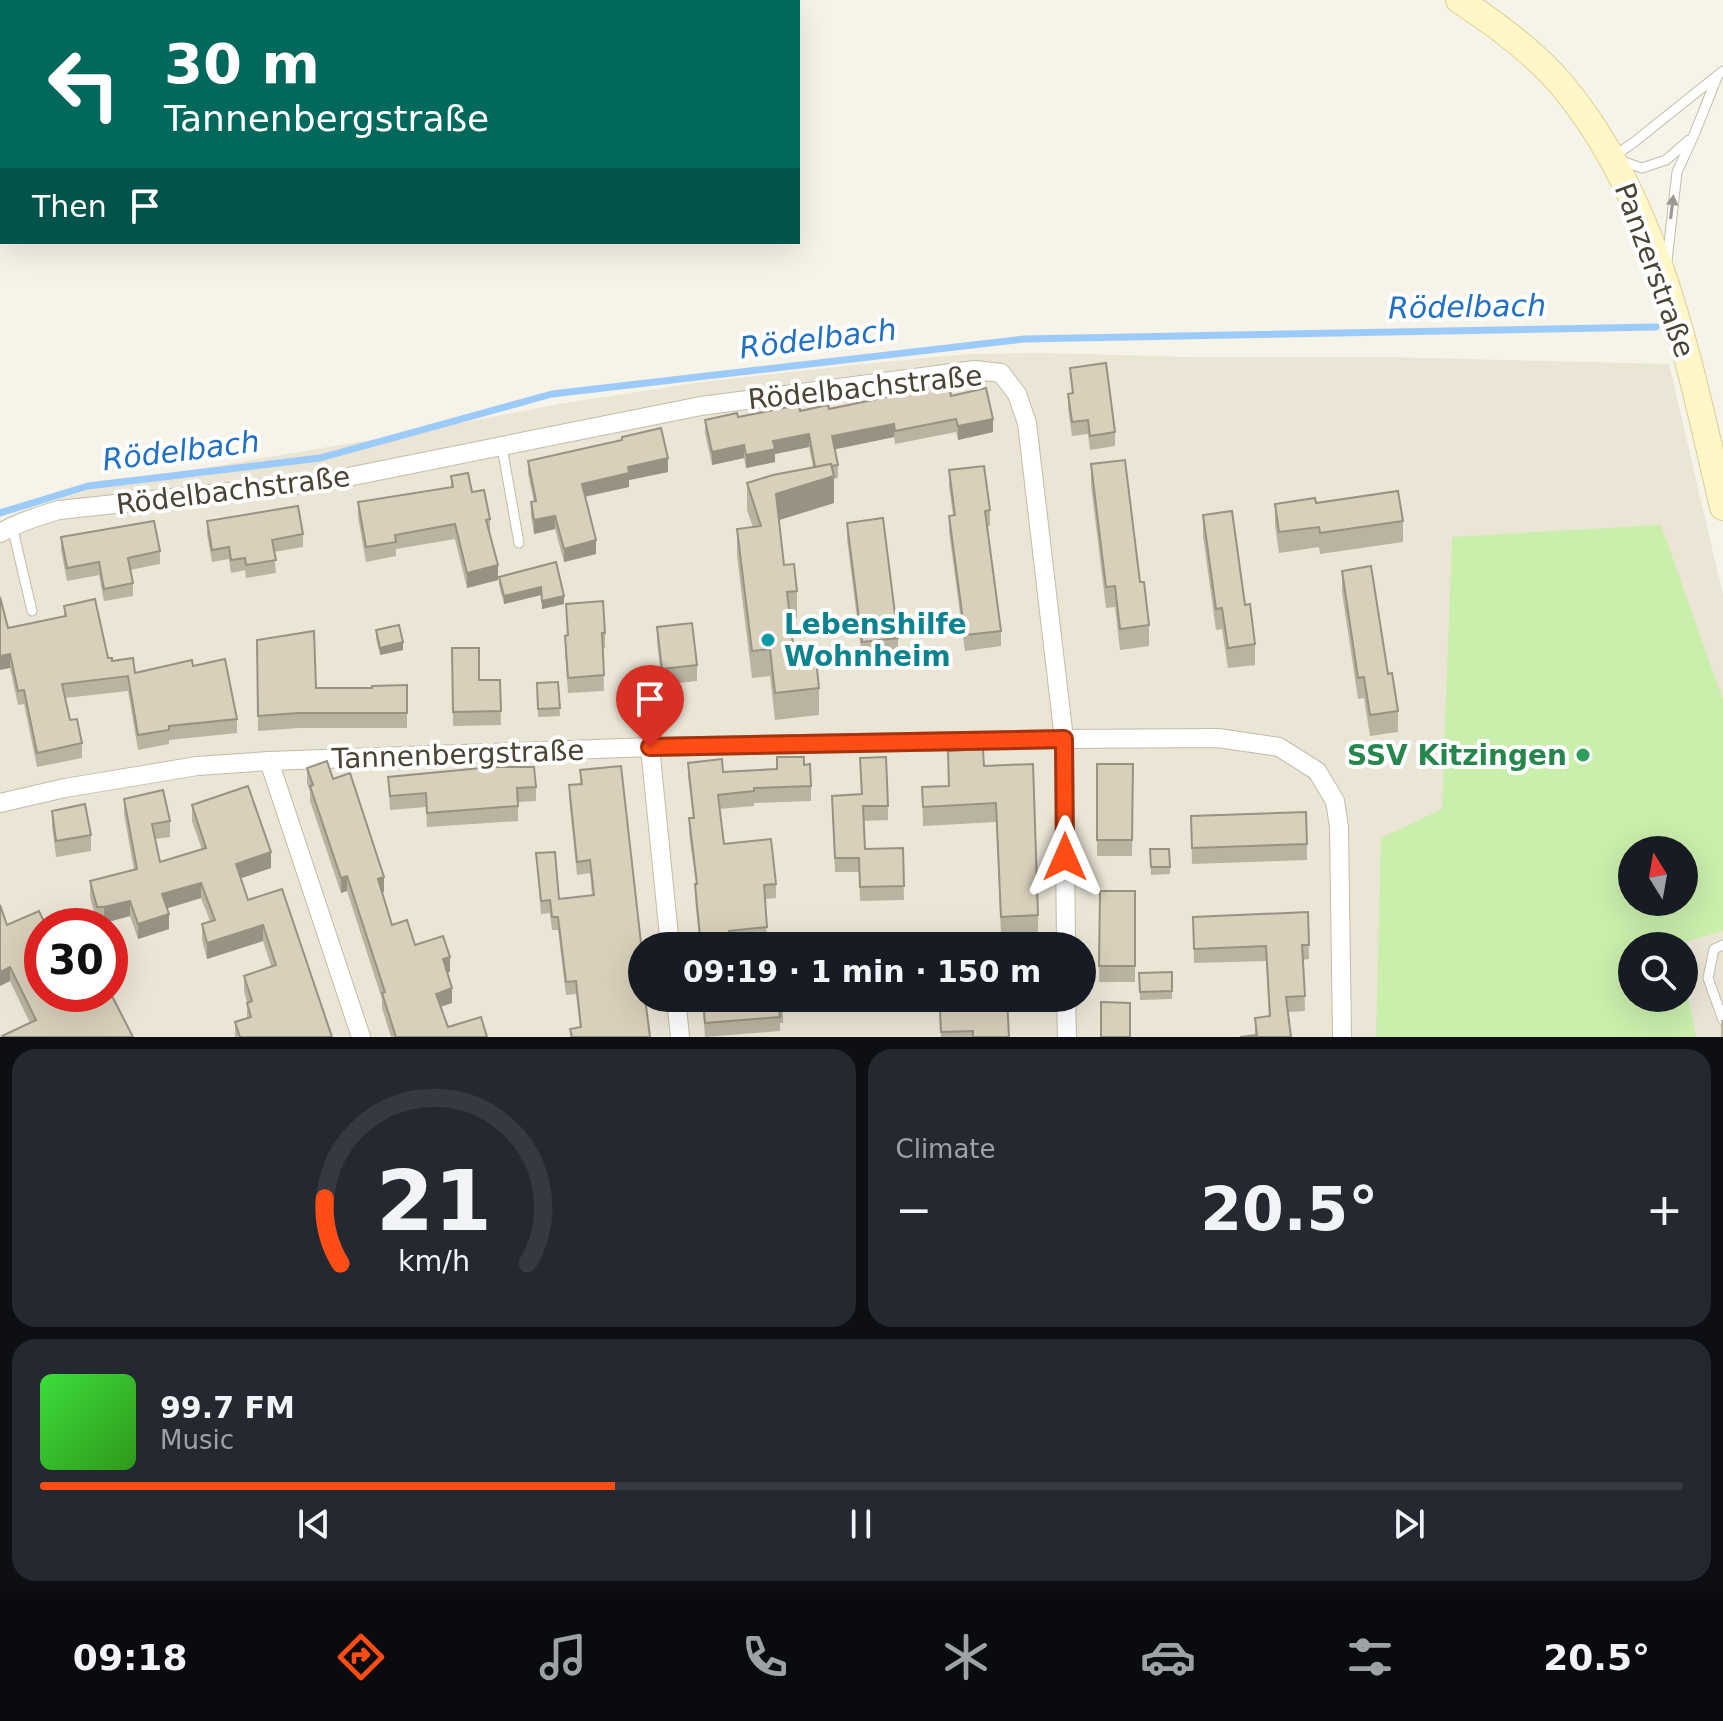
<!DOCTYPE html>
<meta charset="utf-8">
<style>
:root{--surface:#171b24;--page:#242831;--text:#f1f3f6;--muted:#9ea1a6;--line:#363941;--accent:#ff4e15}
body{margin:0;font-family:"DejaVu Sans",sans-serif;background:var(--page);color:var(--text);height:100vh;display:flex;flex-direction:column;font-size:30px;white-space:nowrap}
*{box-sizing:border-box;margin:0}
p{font-size:26px;color:var(--muted)}
.icon{flex:none;width:44px;height:44px;fill:none;stroke:currentColor;stroke-width:2;stroke-linecap:round;stroke-linejoin:round}
.map{position:relative;height:1037px;overflow:hidden}
.side{display:flex;flex-direction:column;gap:12px;padding:12px;background:#0d0f14;flex:1}
.side>*{flex:none}
.banner{position:absolute;left:0px;top:0px;width:800px;height:244px;box-shadow:0 8px 32px #0002;background:#00695c;color:#fff;overflow:hidden}
.needle{width:52px;rotate:349deg}
.tools{position:absolute;left:1618px;top:836px;display:grid;gap:16px}
.tools a{display:grid;place-items:center;width:80px;height:80px;border-radius:50%;background:var(--surface);box-shadow:0 8px 32px #0002;font-size:40px}
.speed{position:absolute;left:24px;top:908px;display:flex;gap:16px;font-size:40px;font-weight:700;text-align:center}
.speed>*{display:grid;place-content:center;width:104px;height:104px;border-radius:50%;background:var(--surface);box-shadow:0 8px 32px #0002;line-height:1}
.speed .limit{border:12px solid #d22;background:#fff;color:#111}
.pin{position:absolute;display:grid;place-items:center;width:68px;height:68px;color:#fff;margin:-82px -34px;border-radius:50% 50% 50% 0;rotate:-45deg;box-shadow:0 0 8px #0007}
.pin .icon{rotate:45deg}
.me{position:absolute;width:88px;margin:-44px;rotate:0deg;stroke-linejoin:round;filter:drop-shadow(0 0 6px #0008)}
.turn{display:flex;align-items:center;gap:28px;height:168px;padding:0 32px;font-size:36px}
.turn .icon{width:104px;height:104px;stroke-width:2.5}
.turn b{display:block;font-size:56px;line-height:68px}
.then{display:flex;align-items:center;height:76px;padding:0 32px;background:#0003;gap:16px;font-size:30px}
.big{font-size:60px;font-weight:800;line-height:1.1}
.side .widget{flex:1;display:flex;flex-direction:column;justify-content:center;gap:12px;min-width:0;padding:0 28px;border-radius:24px;background:var(--page)}
.side .dial{align-items:center;gap:0}
.dial svg{height:208px;overflow:visible;fill:none;stroke:var(--line);stroke-width:7;stroke-linecap:round;text-anchor:middle}
.dial text{fill:var(--text);stroke:none}
.song{display:flex;align-items:center;gap:24px}
.cover{width:96px;height:96px;border-radius:12px;background:linear-gradient(135deg,hsl(120 70% 55%),hsl(110 70% 35%))}
.played{height:8px;border-radius:4px;background:linear-gradient(90deg,var(--accent) 35%,var(--line) 35%)}
.keys{display:flex;justify-content:space-around;direction:ltr}
.heat{display:flex;justify-content:space-between;align-items:center;font-size:44px;direction:ltr}
.side .tiles{flex:1;display:grid;gap:12px;grid-template-columns:1fr 1fr}
.widget:last-child{grid-column:span 2}
.trip{position:absolute;left:628px;top:932px;width:468px;height:80px;border-radius:40px;background:var(--surface);box-shadow:0 8px 32px #0002;font-weight:800;line-height:80px;text-align:center}
.tabs{display:flex;height:128px;justify-content:space-around;align-items:center;background:#090b0e;color:var(--muted)}
.tabs .icon{width:56px;height:56px}
.tabs .current{color:var(--accent)}
.tabs b{font-size:36px;color:var(--text)}
.map>svg:first-child{display:block}
.residential{fill:#eae5d5;fill-rule:evenodd}
.green{fill:#caeeac;fill-rule:evenodd}
.lines{fill:none;stroke-linecap:round;stroke-linejoin:round}
.stream{stroke:#9dcbf9;stroke-width:7}
.lane-casing{stroke:#c2bca9;stroke-width:11}
.street-casing{stroke:#c2bca9;stroke-width:20}
.secondary-casing{stroke:#dace92;stroke-width:28}
.lane{stroke:#fff;stroke-width:9}
.street{stroke:#fff;stroke-width:18}
.secondary{stroke:#fff7c8;stroke-width:26}
.wall{fill:#bbb3a1}
.shaded-wall{fill:#989283}
.building{fill:#d9d0bb;stroke:#989283;stroke-width:2}
.oneway{fill:#9b9890}
.route-casing{stroke:#a6330e;stroke-width:20}
.route{stroke:#ff4e15;stroke-width:14}
.culture-dot{fill:#0f9aa8;stroke:#fff;stroke-width:3}
.leisure-dot{fill:#2e9e5b;stroke:#fff;stroke-width:3}
.labels{text-anchor:middle;stroke-width:8;stroke-linejoin:round;paint-order:stroke}
.street-label{font-size:28px;fill:#4a4435;stroke:#fff}
.culture-label{font-size:28px;font-weight:bold;fill:#0d838f;stroke:#fff;text-anchor:start}
.leisure-label{font-size:28px;font-weight:bold;fill:#27864d;stroke:#fff;text-anchor:end}
.water-label{font-size:30px;font-style:italic;fill:#2170c4;stroke:#fff}
</style>
<div class="map">
<svg width="1723" height="1037" viewBox="0 0 1723 1037">
<rect width="100%" height="100%" fill="#f6f3e8"/>
<!-- residential -->
<path class="residential" d="M1044 353 1192 357H1385L1669 364 1723 595V1037H0V521L15 513 108 484 400 435 559 404 702 382 864 364 968 354ZM1632 850H1684V902H1632ZM42 926H110V994H42ZM642 946H1082V998H642ZM1632 946H1684V998H1632Z"/>
<!-- green -->
<path class="green" d="M1661 525 1723 700V931L1678 944 1677 946H1632V998H1684V977L1696 1037H1376L1381 838 1442 809 1452 537ZM1684 850V902H1632V850Z"/>
<g class="lines">
<!-- stream -->
<polyline class="stream" points="0,513 88,486 320,458 552,394 1024,339 1656,327"/>
<defs>
<g id="lane">
<polyline points="1614,156 1633,143 1723,71"/>
<polyline points="1618,160 1642,168 1666,160 1689,140"/>
<polyline points="1667,261 1677,172 1694,135 1717,77"/>
<polyline points="502,447 519,543"/>
<polyline points="12,526 32,611"/>
<polyline points="1723,945 1714,949 1708,978 1723,1020"/>
</g>
<g id="street">
<path d="M0 533C19 522 38 516 59 510L323 482 701 406 975 370 1001 373 1017 394 1027 423 1064 739 1066 946"/>
<polyline points="650,747 670,946"/>
<polyline points="269,761 361,1037"/>
<polyline points="0,803 65,788 197,766 269,761 650,747 1064,739 1218,738 1279,747 1317,771 1335,801 1339,827 1342,1037"/>
<polyline points="676,998 680,1037"/>
<polyline points="1066,998 1067,1037"/>
</g>
<path id="secondary" d="M1459 0C1496 24 1533 51 1562 85 1659 201 1689 363 1723 507"/>
</defs>
<!-- lane casing -->
<use href="#lane" class="lane-casing"/>
<!-- street casing -->
<use href="#street" class="street-casing"/>
<!-- secondary casing -->
<use href="#secondary" class="secondary-casing"/>
<!-- lane -->
<use href="#lane" class="lane"/>
<!-- street -->
<use href="#street" class="street"/>
<!-- secondary -->
<use href="#secondary" class="secondary"/>
</g>
<!-- wall -->
<g class="wall">
<polygon points="1070,368 1115,432 1115,446 1090,450 1088,434 1072,436 1068,408 1068,394 1072,393"/>
<polygon points="951,396 993,432 958,440 956,432 895,444 894,437 834,449 838,465 838,478 834,479 834,503 779,520 784,565 797,591 797,618 790,619 794,653 819,688 819,715 775,720 770,676 752,678 737,556 737,529 753,527 747,510 747,483 813,467 809,447 775,454 775,462 746,468 744,458 712,465 705,433 705,420 829,409"/>
<polygon points="622,437 668,472 629,480 629,487 585,497 596,554 564,562 555,529 534,534 531,516 531,502 534,502 528,474 528,461 622,440"/>
<polygon points="1091,464 1140,582 1149,625 1149,646 1120,650 1115,607 1106,608 1091,485"/>
<polygon points="949,470 990,510 990,526 987,526 1001,631 1001,646 965,651 949,531 949,516 953,515 949,486"/>
<polygon points="451,476 472,492 490,519 490,534 498,580 467,588 455,539 396,549 396,556 366,562 358,517 358,502 451,487"/>
<polygon points="1316,503 1403,521 1403,542 1320,554 1319,547 1279,553 1275,525 1275,504"/>
<polygon points="1203,515 1245,605 1255,644 1255,665 1228,668 1222,629 1216,630 1203,536"/>
<polygon points="207,521 303,534 303,547 274,552 276,573 246,578 245,570 231,573 229,559 212,562 207,534"/>
<polygon points="847,523 898,638 898,653 862,658 847,539"/>
<polygon points="61,537 160,551 160,564 130,570 133,583 133,596 104,601 99,575 67,581 61,550"/>
<polygon points="1342,571 1388,674 1398,711 1398,732 1370,736 1364,698 1358,699 1342,592"/>
<polygon points="499,577 564,604 542,609 541,595 504,604 499,585"/>
<polygon points="566,604 605,633 605,648 603,649 604,691 568,693 565,651 565,636 567,636"/>
<polygon points="64,606 108,658 135,673 193,666 237,719 237,733 169,740 169,744 138,750 128,691 65,698 70,720 82,743 82,758 37,767 24,704 18,705 10,668 8,628 64,616"/>
<polygon points="657,627 697,665 697,681 662,685 657,642"/>
<polygon points="376,630 403,650 380,655 376,638"/>
<polygon points="257,640 316,688 372,688 407,685 407,728 298,728 258,731"/>
<polygon points="452,648 479,680 500,680 501,725 453,726"/>
<polygon points="558,682 560,716 538,717 537,683"/>
<polygon points="628,682 656,698 656,706 630,709"/>
<polygon points="948,751 984,766 1038,915 1038,934 1004,936 1001,934 996,822 923,826 922,787 948,786"/>
<polygon points="860,758 888,806 888,820 864,821 865,849 903,848 904,900 860,901 859,872 835,872 832,810 861,794"/>
<polygon points="688,763 723,772 777,769 804,765 811,786 811,801 754,803 754,806 719,809 724,844 776,884 776,898 765,899 767,941 731,946 700,946 695,899 696,884 689,833 689,818 693,818 688,777"/>
<polygon points="1097,764 1133,764 1132,856 1097,856"/>
<polygon points="307,768 333,779 384,892 382,893 392,925 415,945 450,972 447,972 452,1003 441,1007 448,1027 487,1037 391,1037 382,1008 382,999 347,891 341,893 310,801 310,792 307,783"/>
<polygon points="580,770 642,998 650,1037 570,1037 570,1029 580,1028 576,994 566,995 558,930 552,930 550,913 541,914 536,853 559,899 592,895 590,873 577,875 569,798 569,785 580,784"/>
<polygon points="388,777 536,787 536,801 518,802 518,821 427,827 426,807 390,810"/>
<polygon points="124,799 170,821 170,837 155,839 160,862 202,850 192,821 192,805 271,868 240,878 248,900 332,1037 235,1037 235,1022 247,1018 247,1003 244,991 244,976 271,966 263,941 207,959 202,940 202,924 210,921 201,898 167,908 169,929 138,939 130,916 104,923 97,923 90,897 90,881 134,870 124,814"/>
<polygon points="52,811 91,835 91,851 56,857 52,826"/>
<polygon points="1306,812 1307,860 1192,864 1191,816"/>
<polygon points="1150,849 1170,867 1170,874 1151,875"/>
<polygon points="1100,891 1135,891 1135,982 1099,982"/>
<polygon points="0,905 7,925 42,994 105,994 30,1023 10,981 0,986"/>
<polygon points="1308,912 1309,959 1303,960 1305,1011 1288,1012 1255,1035 1255,1018 1269,1016 1266,961 1194,963 1193,917"/>
<polygon points="1172,972 1172,999 1140,1000 1139,973"/>
<polygon points="702,998 796,998 796,1006 783,1007 783,1023 780,1023 780,1031 705,1037"/>
<polygon points="951,1010 1009,1037 941,1037 940,1011"/>
<rect x="1721" y="1020" width="2" height="17"/>
</g>
<!-- shaded-wall -->
<g class="shaded-wall">
<polygon points="993,419 993,432 958,440 958,426"/>
<polygon points="894,424 894,437 832,450 832,436"/>
<polygon points="809,434 809,447 775,454 775,462 746,468 746,455 773,441"/>
<polygon points="744,445 744,458 712,465 712,452"/>
<polygon points="668,458 668,472 629,480 629,487 582,497 582,484 628,467"/>
<polygon points="834,476 834,503 776,521 776,494"/>
<polygon points="555,516 555,529 534,534 534,520"/>
<polygon points="596,540 596,554 564,562 564,549"/>
<polygon points="498,565 498,580 467,588 467,573"/>
<polygon points="541,587 541,595 504,604 504,596"/>
<polygon points="564,596 564,604 542,609 542,601"/>
<polygon points="403,642 403,650 380,655 380,648"/>
<polygon points="10,654 10,668 0,670 0,656"/>
<polygon points="271,852 271,868 236,880 236,864"/>
<polygon points="347,876 347,891 341,893 341,878"/>
<polygon points="384,877 384,892 378,894 378,879"/>
<polygon points="201,883 201,898 162,910 162,894"/>
<polygon points="130,901 130,916 104,923 104,907"/>
<polygon points="169,914 169,929 138,939 138,924"/>
<polygon points="263,925 263,941 207,959 207,943"/>
<polygon points="450,957 450,972 443,974 443,959"/>
<polygon points="10,967 10,981 0,986 0,972"/>
<polygon points="452,988 452,1003 436,1008 436,994"/>
</g>
<!-- building -->
<g class="building">
<polygon points="1106,363 1115,432 1090,436 1088,420 1072,422 1068,394 1073,393 1070,368"/>
<polygon points="949,384 951,396 986,388 993,419 958,426 956,419 895,431 894,424 832,436 838,465 832,466 831,464 815,467 809,434 773,441 775,449 746,455 744,445 712,452 705,420 737,413 738,417 799,405 800,411 828,405 829,409"/>
<polygon points="661,428 668,458 628,467 629,473 582,484 596,540 564,549 555,516 534,520 531,502 536,501 528,461 622,440 622,437"/>
<polygon points="1125,460 1140,582 1144,582 1149,625 1120,629 1115,586 1106,587 1091,464"/>
<polygon points="831,464 834,476 776,494 784,565 794,564 797,591 787,592 794,653 815,650 819,688 775,693 770,649 752,651 737,529 761,526 747,483 773,475"/>
<polygon points="984,466 990,510 985,511 1001,631 965,635 949,516 955,515 949,470"/>
<polygon points="468,473 472,492 484,490 490,519 486,520 498,565 467,573 455,524 395,535 396,542 366,547 358,502 453,487 451,476"/>
<polygon points="1398,491 1403,521 1320,533 1319,527 1279,532 1275,504 1315,498 1316,503"/>
<polygon points="298,506 303,534 272,540 276,560 246,565 245,558 231,560 229,547 212,550 207,521"/>
<polygon points="1232,511 1245,605 1250,604 1255,644 1228,648 1222,608 1216,609 1203,515"/>
<polygon points="883,518 898,638 862,642 847,523"/>
<polygon points="154,521 160,551 128,558 133,583 104,589 99,562 67,568 61,537"/>
<polygon points="556,562 564,596 542,601 541,587 504,596 499,577"/>
<polygon points="1371,566 1388,674 1392,673 1398,711 1370,715 1364,677 1358,678 1342,571"/>
<polygon points="0,597 8,628 66,616 64,606 95,599 108,658 112,658 112,661 133,658 135,673 192,660 193,666 225,659 237,719 169,726 169,730 138,735 128,676 62,684 70,720 77,719 82,743 37,753 24,690 18,691 10,654 0,656"/>
<polygon points="603,601 605,633 602,633 604,675 568,678 565,636 568,635 566,604"/>
<polygon points="692,623 697,665 662,669 657,627"/>
<polygon points="399,625 403,642 380,648 376,630"/>
<polygon points="314,631 316,688 372,688 372,686 407,685 407,713 298,713 258,716 257,640"/>
<polygon points="452,648 479,648 479,680 500,680 501,711 453,712"/>
<polygon points="654,679 656,698 630,701 628,682"/>
<polygon points="558,682 560,708 538,709 537,683"/>
<polygon points="983,749 984,766 1033,764 1038,915 1001,917 996,803 923,807 922,787 949,786 948,751"/>
<polygon points="777,757 804,757 804,765 810,764 811,786 754,788 754,791 718,795 724,844 771,839 776,884 764,885 767,927 729,931 731,946 701,946 695,884 697,884 689,818 694,818 688,763 722,759 723,772 777,769"/>
<polygon points="886,757 888,806 863,806 865,849 903,848 904,886 860,887 859,858 835,858 832,796 862,794 860,758"/>
<polygon points="327,761 333,779 350,773 384,877 378,879 392,925 407,920 415,945 443,936 450,957 443,959 452,988 436,994 448,1027 481,1017 487,1037 396,1037 382,993 385,992 347,876 341,878 310,786 313,785 307,768"/>
<polygon points="1097,764 1133,764 1132,840 1097,840"/>
<polygon points="621,766 642,952 642,998 645,998 650,1037 572,1037 570,1029 581,1027 576,981 566,982 558,917 552,917 550,900 541,901 536,853 555,852 559,899 594,895 590,860 577,862 569,785 582,784 580,770"/>
<polygon points="492,767 534,767 536,787 517,788 518,806 427,813 426,793 390,796 388,777"/>
<polygon points="248,786 271,852 236,864 248,900 282,889 332,1037 240,1037 235,1022 251,1017 247,1003 252,1001 244,976 276,965 263,925 207,943 202,924 215,920 201,883 162,894 169,914 138,924 130,901 104,907 97,907 90,881 137,869 124,799 163,790 170,821 152,824 160,862 206,848 192,805"/>
<polygon points="85,804 91,835 56,841 52,811"/>
<polygon points="1306,812 1307,844 1192,848 1191,816"/>
<polygon points="1150,849 1169,849 1170,867 1151,867"/>
<polygon points="1100,891 1135,891 1135,966 1099,966"/>
<polygon points="0,905 7,925 39,911 46,926 42,926 42,994 105,994 106,995 111,994 133,1037 3,1037 2,1036 36,1020 10,967 0,972"/>
<polygon points="1308,912 1309,945 1302,945 1305,996 1286,997 1291,1037 1240,1037 1257,1035 1255,1018 1270,1016 1266,946 1194,949 1193,917"/>
<polygon points="1004,933 1004,946 976,946 976,935"/>
<polygon points="1172,972 1172,991 1140,992 1139,973"/>
<polygon points="703,998 782,998 783,1008 779,1009 780,1017 705,1023"/>
<polygon points="951,998 1007,998 1009,1037 973,1037 973,1031 941,1032 940,1011 952,1010"/>
<polygon points="1101,1002 1130,1003 1130,1037 1101,1037"/>
</g>
<!-- one-way arrows -->
<defs><path id="oneway-solid" d="M-6-.8H1V-3.2L6.5 0L1 3.2V.8H-6Z" transform="scale(2)"/></defs>
<use class="oneway" href="#oneway-solid" transform="translate(1672 207) rotate(-83)"/>
<g class="lines">
<defs>
<polyline id="route" points="650,747 1064,739 1065,857"/>
</defs>
<!-- route casing -->
<use href="#route" class="route-casing"/>
<!-- route -->
<use href="#route" class="route"/>
</g>
<!-- markers -->
<circle class="culture-dot" cx="768" cy="640" r="8"/>
<circle class="leisure-dot" cx="1583" cy="755" r="8"/>
<g class="labels">
<!-- street labels -->
<g class="street-label">
<text transform="translate(1655 270) rotate(70)" y="10">Panzerstraße</text>
<text transform="translate(865 387) rotate(-6)" y="10">Rödelbachstraße</text>
<text transform="translate(233 490) rotate(-7)" y="10">Rödelbachstraße</text>
<text transform="translate(458 754) rotate(-2)" y="10">Tannenbergstraße</text>
</g>
<!-- culture labels -->
<g class="culture-label">
<text x="784" y="634">Lebenshilfe<tspan x="784" dy="32">Wohnheim</tspan></text>
</g>
<!-- leisure labels -->
<g class="leisure-label">
<text x="1567" y="765">SSV Kitzingen</text>
</g>
<!-- water labels -->
<g class="water-label">
<text transform="translate(1467 307) rotate(-1)" y="10">Rödelbach</text>
<text transform="translate(818 339) rotate(-7)" y="10">Rödelbach</text>
<text transform="translate(181 451) rotate(-7)" y="10">Rödelbach</text>
</g>
</g>
</svg>
<div class="tools">
<a><svg class="needle" viewBox="-14 -14 28 28"><path d="M0-13l5 13h-10z" fill="#e53935"/><path d="M0 13l5-13h-10z" fill="#9ea1a6"/></svg></a>
<a><svg class="icon" aria-label="search" viewBox="0 0 24 24"><circle cx="10" cy="10" r="6"/><path d="M15 15l6 6"/></svg></a>
</div>
<div class="speed"><div class="limit">30</div></div>
<div class="pin" style="left:650px;top:747px;background:#d93025"><svg class="icon" aria-label="arrive" viewBox="0 0 24 24"><path d="M6 21V4h12l-3 4 3 4H6"/></svg></div>
<svg class="me" style="left:1065px;top:857px" viewBox="-20 -20 40 40"><path d="M0-17L14 15 0 8-14 15z" fill="#ff4e15" stroke="#fff" stroke-width="4"/></svg>
<div class="trip">09:19 · 1 min · 150 m</div>
<div class="banner">
<div class="turn"><svg class="icon" aria-label="left" viewBox="0 0 24 24"><path d="M17 20v-9H6M10 6l-5 5 5 5"/></svg><div><b>30 m</b>Tannenbergstraße</div></div>
<div class="then">Then<svg class="icon" aria-label="arrive" viewBox="0 0 24 24"><path d="M6 21V4h12l-3 4 3 4H6"/></svg></div>
</div>
</div>
<section class="side">
<div class="tiles">
<div class="widget dial"><svg viewBox="0 0 100 80">
<path d="M14 69A42 42 0 1 1 86 69"/>
<path d="M14 69A42 42 0 0 1 8 44" stroke="#ff4e15"/>
<text x="50" y="56" font-size="32" font-weight="700">21</text>
<text x="50" y="72" font-size="11">km/h</text>
</svg></div>
<div class="widget"><p>Climate</p>
<div class="heat"><a>−</a><b class="big">20.5°</b><a>+</a></div>
</div>
<div class="widget">
<div class="song"><i class="cover"></i><div><b>99.7 FM</b><p>Music</p></div></div>
<div class="played"></div>
<div class="keys"><svg class="icon" aria-label="previous" viewBox="0 0 24 24"><path d="M18 5L8 12l10 7zM5 5v14"/></svg><svg class="icon" aria-label="pause" viewBox="0 0 24 24"><path d="M8 5v14M16 5v14"/></svg><svg class="icon" aria-label="next" viewBox="0 0 24 24"><path d="M6 5l10 7-10 7zM19 5v14"/></svg></div>
</div>
</div>
</section>
<nav class="tabs">
<b>09:18</b>
<svg class="icon current" aria-label="directions" viewBox="0 0 24 24"><path d="M12 3l9 9-9 9-9-9zM9 14v-3h6M13 9l2 2-2 2"/></svg>
<svg class="icon" aria-label="music" viewBox="0 0 24 24"><path d="M9 18V5l10-2v13"/><circle cx="6" cy="18" r="3"/><circle cx="16" cy="16" r="3"/></svg>
<svg class="icon" aria-label="phone" viewBox="0 0 24 24"><path d="M5 4h4l2 5-3 2q2 4 5 5l2-3 5 2v4C11 20 4 13 5 4z"/></svg>
<svg class="icon" aria-label="climate" viewBox="0 0 24 24"><path d="M12 3v18M4 7l16 10M4 17L20 7"/></svg>
<svg class="icon" aria-label="car" viewBox="0 0 24 24"><path d="M5 17H2v-5l4-1 3-4h7l3 4 3 1v5h-3M9 17h6M6 11h13"/><circle cx="7" cy="17" r="2"/><circle cx="17" cy="17" r="2"/></svg>
<svg class="icon" aria-label="filters" viewBox="0 0 24 24"><path d="M4 7h16M4 17h16"/><circle cx="9" cy="7" r="2"/><circle cx="15" cy="17" r="2"/></svg>
<b>20.5°</b>
</nav>
